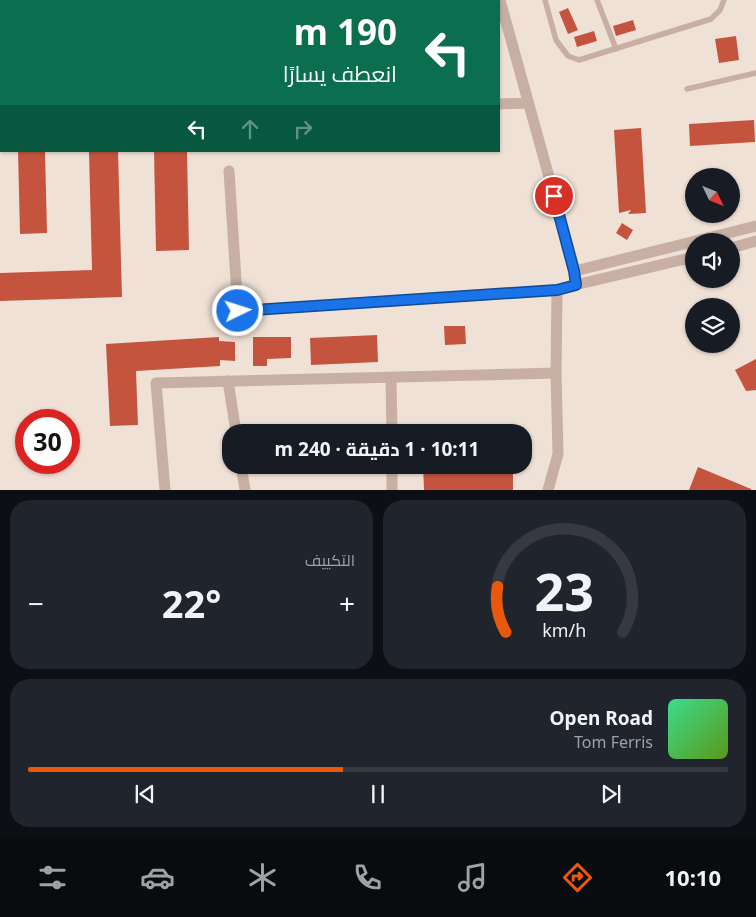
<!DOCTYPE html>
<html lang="ar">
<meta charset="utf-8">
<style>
:root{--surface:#171b24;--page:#20242c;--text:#f1f3f6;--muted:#9ea1a6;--line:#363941;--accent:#ea580c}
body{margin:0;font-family:"Noto Sans",Cairo,sans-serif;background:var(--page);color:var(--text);direction:rtl;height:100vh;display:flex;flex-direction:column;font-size:19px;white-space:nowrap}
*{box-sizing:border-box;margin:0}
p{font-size:16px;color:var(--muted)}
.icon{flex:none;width:28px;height:28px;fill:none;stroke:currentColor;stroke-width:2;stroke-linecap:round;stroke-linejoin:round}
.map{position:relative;height:490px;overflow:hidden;direction:ltr}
.details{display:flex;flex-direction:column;gap:10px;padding:10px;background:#0d0f14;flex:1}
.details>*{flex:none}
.hud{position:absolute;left:0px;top:0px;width:500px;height:152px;box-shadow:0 1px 4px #0004;direction:rtl;background:#0b6e4f;color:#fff;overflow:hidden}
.needle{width:32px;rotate:133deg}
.buttons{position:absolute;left:685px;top:168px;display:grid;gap:10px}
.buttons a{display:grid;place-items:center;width:55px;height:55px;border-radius:50%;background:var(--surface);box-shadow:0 1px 4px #0004;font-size:25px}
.speed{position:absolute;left:15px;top:409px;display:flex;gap:10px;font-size:25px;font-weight:700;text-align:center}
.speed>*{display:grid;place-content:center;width:65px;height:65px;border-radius:50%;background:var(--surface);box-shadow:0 1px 4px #0004;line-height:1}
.speed .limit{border:8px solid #d22;background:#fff;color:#111}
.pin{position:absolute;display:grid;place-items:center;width:42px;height:42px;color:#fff;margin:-21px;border:2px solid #fff;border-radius:50%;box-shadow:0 1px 5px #0007}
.me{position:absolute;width:55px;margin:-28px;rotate:86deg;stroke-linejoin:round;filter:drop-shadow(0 0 4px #0008)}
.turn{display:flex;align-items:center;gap:18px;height:105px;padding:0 20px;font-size:22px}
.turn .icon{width:65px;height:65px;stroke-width:2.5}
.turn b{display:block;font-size:35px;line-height:42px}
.lanes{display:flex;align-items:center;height:48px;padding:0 20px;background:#0003;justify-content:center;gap:25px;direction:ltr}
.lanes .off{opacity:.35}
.big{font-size:38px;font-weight:700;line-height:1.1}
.details .tile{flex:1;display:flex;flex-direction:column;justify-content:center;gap:8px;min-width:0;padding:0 18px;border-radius:20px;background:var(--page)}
.details .dial{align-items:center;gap:0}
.dial svg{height:130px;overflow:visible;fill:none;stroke:var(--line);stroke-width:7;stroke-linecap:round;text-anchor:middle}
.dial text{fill:var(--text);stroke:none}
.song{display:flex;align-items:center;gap:15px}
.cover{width:60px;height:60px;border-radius:8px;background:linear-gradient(135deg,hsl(150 70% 55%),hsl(90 70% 35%))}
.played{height:5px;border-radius:2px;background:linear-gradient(90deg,var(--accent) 45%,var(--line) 45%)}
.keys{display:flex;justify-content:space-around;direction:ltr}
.heat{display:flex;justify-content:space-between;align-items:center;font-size:28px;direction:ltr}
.details .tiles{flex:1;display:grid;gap:10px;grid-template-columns:1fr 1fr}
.tile:last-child{grid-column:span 2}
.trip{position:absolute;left:222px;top:424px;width:310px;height:50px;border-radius:20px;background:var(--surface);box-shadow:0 1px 4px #0004;font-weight:700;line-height:50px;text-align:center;direction:rtl}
.dock{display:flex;height:80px;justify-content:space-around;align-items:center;background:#090b0e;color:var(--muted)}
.dock .icon{width:35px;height:35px}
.dock .selected{color:var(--accent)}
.dock b{font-size:22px;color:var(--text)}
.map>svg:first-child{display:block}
.building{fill:#c5543f}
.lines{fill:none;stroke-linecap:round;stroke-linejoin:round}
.service{stroke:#c7b0a3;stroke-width:5.5}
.minor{stroke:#c7b0a3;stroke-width:11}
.route-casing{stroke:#114b97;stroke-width:12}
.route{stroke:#1a73e8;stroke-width:9}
</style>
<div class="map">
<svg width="756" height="490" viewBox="0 0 756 490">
<rect width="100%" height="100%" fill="#f0e1d6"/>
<!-- building -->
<g class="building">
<polygon points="568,8 578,30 568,34 559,12"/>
<polygon points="633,20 636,30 616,36 613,26"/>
<polygon points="594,31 597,41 577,47 574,37"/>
<polygon points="736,36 739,60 719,63 715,39"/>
<polygon points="754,120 755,142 690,146 689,124"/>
<polygon points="641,128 646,213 628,214 631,210 619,213 614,130"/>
<polygon points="18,151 45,151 47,233 20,234"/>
<polygon points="89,151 118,151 122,297 0,301 0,273 92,270"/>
<polygon points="154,151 187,151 189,250 156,251"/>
<polygon points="622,223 633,230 627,240 616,233"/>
<polygon points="444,326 465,326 466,344 445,345"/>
<polygon points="377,335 378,362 311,365 310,338"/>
<polygon points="219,337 219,341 235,342 235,361 220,360 220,366 136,371 138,425 110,426 106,344"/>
<polygon points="253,337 291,337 291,358 267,359 267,366 253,366"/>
<polygon points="756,359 756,390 746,391 735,370"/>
<polygon points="423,465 454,465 454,469 483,467 483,465 513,465 513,490 424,490"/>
<polygon points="698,467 751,489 751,490 689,490"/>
</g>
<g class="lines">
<!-- service -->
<g class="service">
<polyline points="545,0 556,40 568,56 579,60 711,19 720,10 724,0"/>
<polyline points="597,0 616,49"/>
<polyline points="687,89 756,73"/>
</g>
<!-- minor -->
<g class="minor">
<polyline points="93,0 93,1"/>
<polyline points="500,0 575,271 575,285 557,290 556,373 558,454 548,490"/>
<polyline points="499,104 528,103"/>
<polyline points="0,121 1,121"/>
<polyline points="229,171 238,311 557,290"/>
<polyline points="731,248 756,241"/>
<polyline points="575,271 756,226"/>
<polyline points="575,285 694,257"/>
<polyline points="391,378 392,432"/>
<polyline points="228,381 236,432"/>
<polyline points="241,465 245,490"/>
<polyline points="392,465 392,490"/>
<polyline points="165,490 156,383 556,373"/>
</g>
</g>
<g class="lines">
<defs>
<polyline id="route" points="238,311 557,290 576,285 574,271 554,196"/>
</defs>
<!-- route casing -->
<use href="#route" class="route-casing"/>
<!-- route -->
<use href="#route" class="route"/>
</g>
</svg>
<div class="buttons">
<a><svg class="needle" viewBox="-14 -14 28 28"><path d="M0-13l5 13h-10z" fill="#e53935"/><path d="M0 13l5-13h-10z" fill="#9ea1a6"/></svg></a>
<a><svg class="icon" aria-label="sound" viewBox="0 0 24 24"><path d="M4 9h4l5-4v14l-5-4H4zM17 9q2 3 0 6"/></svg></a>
<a><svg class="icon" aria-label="layers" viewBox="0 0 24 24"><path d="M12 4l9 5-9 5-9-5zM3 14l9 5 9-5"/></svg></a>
</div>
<div class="speed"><div class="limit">30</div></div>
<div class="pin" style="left:554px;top:196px;background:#d93025"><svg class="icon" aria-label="arrive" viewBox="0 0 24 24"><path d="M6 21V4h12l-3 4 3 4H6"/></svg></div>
<svg class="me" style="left:238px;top:311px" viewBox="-20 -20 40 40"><circle r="17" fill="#1a73e8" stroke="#fff" stroke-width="3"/><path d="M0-11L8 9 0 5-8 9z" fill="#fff"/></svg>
<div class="trip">10:11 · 1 دقيقة · 240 m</div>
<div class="hud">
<div class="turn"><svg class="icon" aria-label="left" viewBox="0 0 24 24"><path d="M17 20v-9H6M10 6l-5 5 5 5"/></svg><div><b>190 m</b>انعطف يسارًا</div></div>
<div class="lanes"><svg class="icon" aria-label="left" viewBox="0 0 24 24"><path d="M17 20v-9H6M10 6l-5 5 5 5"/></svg><svg class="icon off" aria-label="ahead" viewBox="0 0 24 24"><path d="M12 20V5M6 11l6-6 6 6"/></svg><svg class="icon off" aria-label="right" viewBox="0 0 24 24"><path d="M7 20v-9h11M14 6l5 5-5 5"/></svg></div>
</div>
</div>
<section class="details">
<div class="tiles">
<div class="tile dial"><svg viewBox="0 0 100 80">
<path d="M14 69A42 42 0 1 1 86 69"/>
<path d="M14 69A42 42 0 0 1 9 41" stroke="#ea580c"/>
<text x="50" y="56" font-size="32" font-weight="700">23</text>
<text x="50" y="72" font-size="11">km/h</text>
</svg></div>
<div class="tile"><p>التكييف</p>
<div class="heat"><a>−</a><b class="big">22°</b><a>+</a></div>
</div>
<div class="tile">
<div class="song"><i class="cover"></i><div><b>Open Road</b><p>Tom Ferris</p></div></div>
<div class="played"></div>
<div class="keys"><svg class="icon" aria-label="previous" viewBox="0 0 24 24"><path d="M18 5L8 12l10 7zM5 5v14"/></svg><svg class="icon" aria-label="pause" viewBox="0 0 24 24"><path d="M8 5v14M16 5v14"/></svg><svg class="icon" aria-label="next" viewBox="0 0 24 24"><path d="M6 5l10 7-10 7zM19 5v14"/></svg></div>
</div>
</div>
</section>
<nav class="dock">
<b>10:10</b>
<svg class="icon selected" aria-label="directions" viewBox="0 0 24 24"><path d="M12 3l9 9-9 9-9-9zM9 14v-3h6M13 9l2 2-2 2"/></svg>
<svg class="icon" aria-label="music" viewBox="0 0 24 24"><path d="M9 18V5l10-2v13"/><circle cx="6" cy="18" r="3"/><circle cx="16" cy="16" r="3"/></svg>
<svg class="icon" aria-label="phone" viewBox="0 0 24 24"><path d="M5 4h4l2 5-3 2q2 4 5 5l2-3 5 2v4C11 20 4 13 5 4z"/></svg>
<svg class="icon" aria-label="climate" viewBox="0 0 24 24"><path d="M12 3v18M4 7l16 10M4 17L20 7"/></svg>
<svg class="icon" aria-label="car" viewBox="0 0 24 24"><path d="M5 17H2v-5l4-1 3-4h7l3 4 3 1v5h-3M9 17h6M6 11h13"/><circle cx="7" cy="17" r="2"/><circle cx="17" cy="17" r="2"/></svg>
<svg class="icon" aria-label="filters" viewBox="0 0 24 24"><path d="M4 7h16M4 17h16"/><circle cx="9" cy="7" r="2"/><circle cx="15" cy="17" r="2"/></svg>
</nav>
